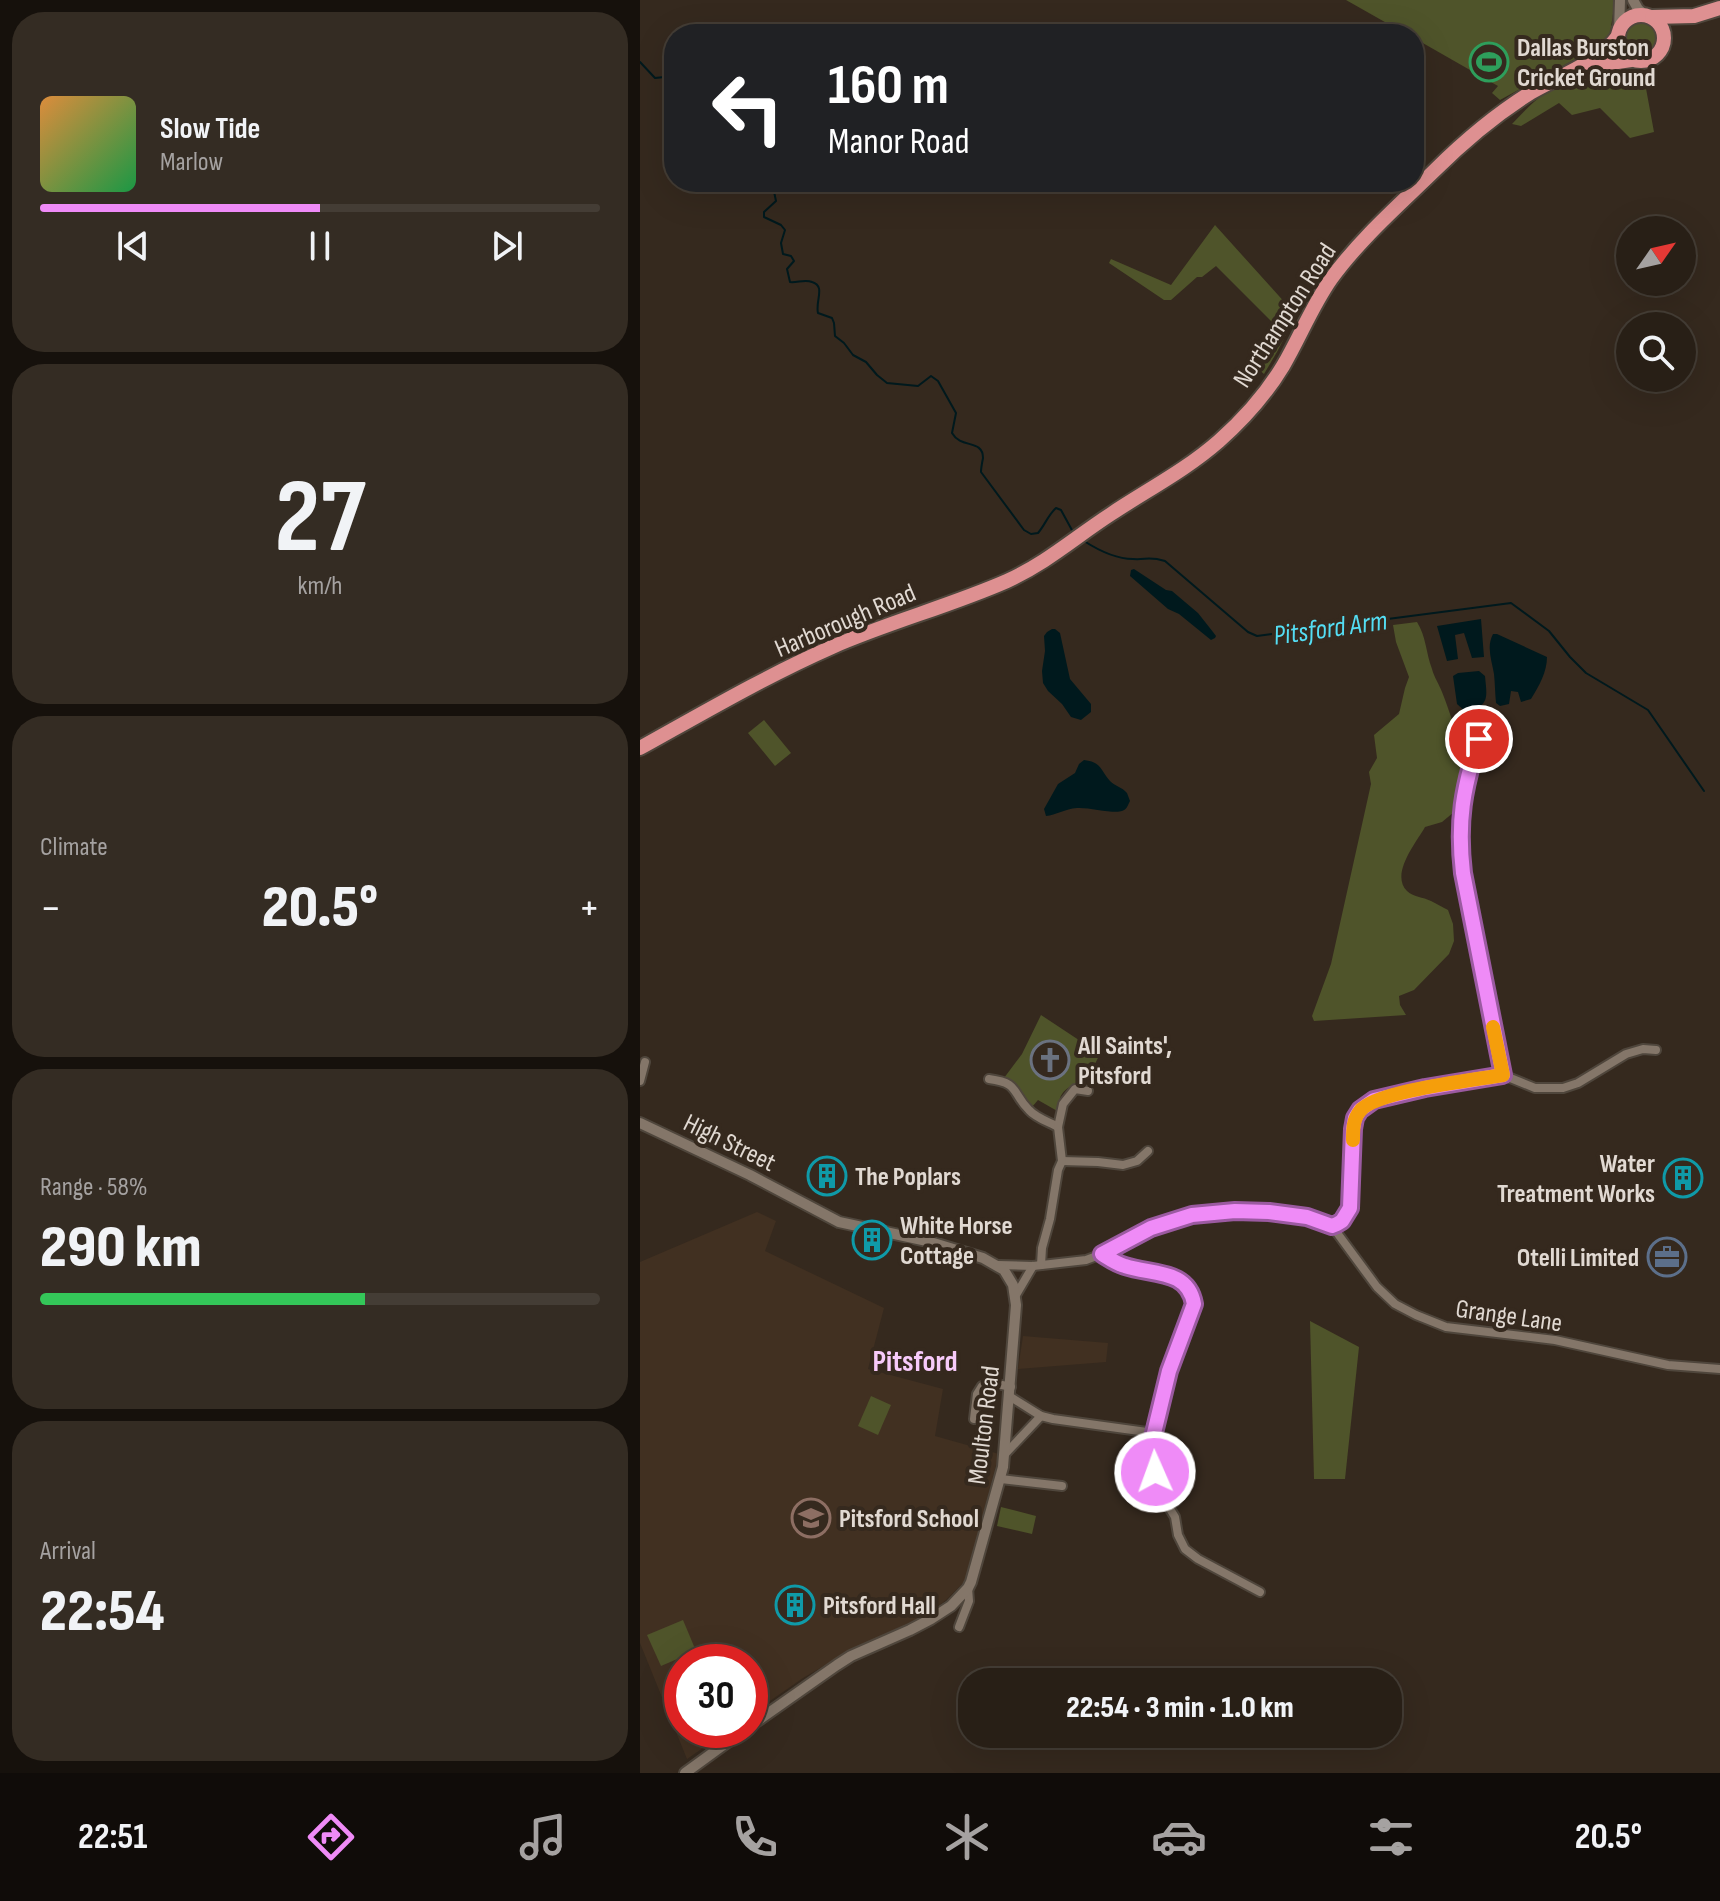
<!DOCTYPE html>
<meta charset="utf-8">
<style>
:root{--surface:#281f16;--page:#342c23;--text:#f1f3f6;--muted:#a5a2a1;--line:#443d35;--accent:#ef8bf7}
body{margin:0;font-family:"Sofia Sans Condensed",sans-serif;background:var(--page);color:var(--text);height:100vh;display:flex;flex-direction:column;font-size:30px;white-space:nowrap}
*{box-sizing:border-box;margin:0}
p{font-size:26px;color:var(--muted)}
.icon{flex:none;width:44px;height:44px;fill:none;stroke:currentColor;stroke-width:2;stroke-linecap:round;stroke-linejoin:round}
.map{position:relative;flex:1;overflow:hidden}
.sheet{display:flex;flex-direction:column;gap:12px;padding:12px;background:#16110c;width:640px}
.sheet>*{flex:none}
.banner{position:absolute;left:24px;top:24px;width:760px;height:168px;border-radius:32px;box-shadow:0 8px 32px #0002,0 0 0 2px var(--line);background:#202124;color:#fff;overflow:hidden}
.needle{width:52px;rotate:56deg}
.fabs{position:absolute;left:976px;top:216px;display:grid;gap:16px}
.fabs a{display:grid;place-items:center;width:80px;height:80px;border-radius:50%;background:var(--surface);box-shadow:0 8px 32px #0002,0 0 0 2px var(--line);font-size:40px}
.speed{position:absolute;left:24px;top:1644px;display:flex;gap:16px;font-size:40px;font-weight:700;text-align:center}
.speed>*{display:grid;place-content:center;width:104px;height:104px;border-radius:50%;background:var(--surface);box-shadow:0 8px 32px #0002,0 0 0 2px var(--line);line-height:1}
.speed .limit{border:12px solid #d22;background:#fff;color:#111}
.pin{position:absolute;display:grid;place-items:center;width:68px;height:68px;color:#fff;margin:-34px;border:4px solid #fff;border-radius:50%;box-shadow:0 2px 8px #0007}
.me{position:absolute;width:88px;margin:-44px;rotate:358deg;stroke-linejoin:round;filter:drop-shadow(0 0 6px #0008)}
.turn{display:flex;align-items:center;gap:28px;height:168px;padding:0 32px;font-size:36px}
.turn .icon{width:104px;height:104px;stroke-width:2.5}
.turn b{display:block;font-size:56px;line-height:68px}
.big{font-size:60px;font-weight:800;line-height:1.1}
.sheet .tile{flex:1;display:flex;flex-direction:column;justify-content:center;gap:12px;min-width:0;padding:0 28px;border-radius:32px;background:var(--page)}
.sheet .dial{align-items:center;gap:0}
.dial b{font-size:104px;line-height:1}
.song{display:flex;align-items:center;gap:24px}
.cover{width:96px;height:96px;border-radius:12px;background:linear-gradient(135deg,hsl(30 70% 55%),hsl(140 70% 35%))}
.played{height:8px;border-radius:4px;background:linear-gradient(90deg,var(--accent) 50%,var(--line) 50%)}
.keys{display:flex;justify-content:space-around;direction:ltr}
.heat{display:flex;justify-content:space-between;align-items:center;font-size:44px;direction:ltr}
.charge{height:12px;border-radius:6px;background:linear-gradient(90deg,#34c759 58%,var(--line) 0)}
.trip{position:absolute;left:318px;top:1668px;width:444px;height:80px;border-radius:32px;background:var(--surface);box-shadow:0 8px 32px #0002,0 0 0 2px var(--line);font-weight:800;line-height:80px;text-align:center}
.tabs{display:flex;height:128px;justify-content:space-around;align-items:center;background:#100c09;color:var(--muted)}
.tabs .icon{width:56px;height:56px}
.tabs .active{color:var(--accent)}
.tabs b{font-size:36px;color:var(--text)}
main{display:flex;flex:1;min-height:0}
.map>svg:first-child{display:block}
.built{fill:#413021}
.green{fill:#4f542a}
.water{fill:#00191d}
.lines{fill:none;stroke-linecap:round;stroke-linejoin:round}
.stream{stroke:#00191d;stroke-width:2}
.minor-casing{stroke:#4f463c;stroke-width:12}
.tertiary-casing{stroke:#4f463c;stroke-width:14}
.trunk-casing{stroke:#4f463c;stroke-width:18}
.minor{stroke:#847669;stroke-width:8}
.tertiary{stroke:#847669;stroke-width:10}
.trunk{stroke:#de9091;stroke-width:14}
.route-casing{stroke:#9b5aa1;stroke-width:20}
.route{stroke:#ef8bf7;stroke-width:14}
.slow{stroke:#f59e0b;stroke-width:14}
.labels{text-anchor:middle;stroke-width:8;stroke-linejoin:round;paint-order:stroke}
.poi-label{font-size:26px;font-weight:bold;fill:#e1d9d2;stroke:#35291e;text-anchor:start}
.street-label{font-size:26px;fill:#e1d9d2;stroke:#35291e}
.water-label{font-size:28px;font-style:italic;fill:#54def4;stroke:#35291e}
.quarter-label{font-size:30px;font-weight:bold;fill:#f7cafa;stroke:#35291e}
</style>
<main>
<section class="sheet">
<div class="tile">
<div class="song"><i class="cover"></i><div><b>Slow Tide</b><p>Marlow</p></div></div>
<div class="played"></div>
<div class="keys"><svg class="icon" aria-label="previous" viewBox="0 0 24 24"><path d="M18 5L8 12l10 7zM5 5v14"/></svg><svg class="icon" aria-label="pause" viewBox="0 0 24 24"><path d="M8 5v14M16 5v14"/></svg><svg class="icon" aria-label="next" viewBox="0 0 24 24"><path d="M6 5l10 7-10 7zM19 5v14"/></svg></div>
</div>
<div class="tile dial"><b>27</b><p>km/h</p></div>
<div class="tile"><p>Climate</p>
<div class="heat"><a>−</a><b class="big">20.5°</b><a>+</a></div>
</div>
<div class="tile"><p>Range · 58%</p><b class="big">290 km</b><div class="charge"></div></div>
<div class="tile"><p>Arrival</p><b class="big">22:54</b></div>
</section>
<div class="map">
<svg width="1080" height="1773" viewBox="0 0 1080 1773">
<rect width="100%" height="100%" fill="#35291e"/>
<!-- built -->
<g class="built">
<polygon points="117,1212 136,1221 125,1251 244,1308 228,1369 303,1389 295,1436 359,1454 325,1581 306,1600 288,1614 211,1650 163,1678 110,1715 110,1662 42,1662 42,1730 89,1730 47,1759 0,1643 0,1262"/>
<polygon points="383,1336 468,1343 466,1362 378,1369"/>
</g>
<!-- green -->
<g class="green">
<polygon points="706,0 975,0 970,34 961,45 860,100 852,93 858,86 774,38 774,34 766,34"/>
<circle cx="1002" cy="38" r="17"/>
<path d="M982 69 996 70 1005 83 1014 132 990 138 960 108 932 115 919 103 881 126 872 124C882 114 892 102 904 94 926 79 957 74 982 69Z"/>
<polygon points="575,225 656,315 637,352 624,374 611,363 631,339 636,326 576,266 562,277 557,277 531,300 524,300 469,263 471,259 531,285"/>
<path d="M777 622C786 636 786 653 792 669 794 677 799 684 802 692 811 714 816 736 827 757L814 812 802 822 785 827C776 843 750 874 767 891 773 897 783 897 791 901 797 904 802 907 808 910L813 924 814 941 809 954 774 990 759 996 760 1005 766 1015 674 1021 672 1016 691 964 731 784 729 772 737 758 734 735 759 714 765 688 769 677 756 642 753 625Z"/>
<polygon points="124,720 151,753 135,766 108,733"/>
<path d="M401 1015 460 1054C455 1063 450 1077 441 1083 436 1087 434 1085 428 1088 419 1094 418 1103 419 1112L398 1100 392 1107 377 1088 364 1078 382 1054Z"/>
<polygon points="670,1321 719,1347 705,1479 674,1479"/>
<polygon points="231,1396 251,1405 238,1435 218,1426"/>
<polygon points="361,1507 396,1516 392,1534 357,1526"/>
<polygon points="43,1620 56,1651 21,1666 7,1635"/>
</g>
<!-- water -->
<g class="water">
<polygon points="494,569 526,590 532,591 558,613 573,632 576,636 575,638 571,640 539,614 528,609 490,576 491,570"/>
<polygon points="841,619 844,657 832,658 824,633 815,635 818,659 807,661 797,626"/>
<polygon points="412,629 415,629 420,633 430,679 451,704 451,712 441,720 431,717 422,704 408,691 403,683 402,671 405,651 404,636 407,632"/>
<path d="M853 634H857L907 657C907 672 899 686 891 699L881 702 878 692 871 691 869 704 860 706 856 703C855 693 855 684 854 674 852 661 846 647 853 634Z"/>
<path d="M839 671 845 676C847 698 850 704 827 713L817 704 813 676 818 673Z"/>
<path d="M444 760C462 762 460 770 470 781 475 786 482 787 487 793L490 801C487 807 487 809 482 811 474 814 448 807 437 808 425 809 416 815 406 816L404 809 418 784 435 773 439 764Z"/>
</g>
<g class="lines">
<!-- stream -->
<g class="stream">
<polyline points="0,62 15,78 34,76"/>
<path d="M132 182 136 201 124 212V217L141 225 145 230 141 243 143 254 151 256 154 261 147 269 150 282C157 283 165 279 172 282 186 286 175 301 178 313L192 318 194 323 195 336 204 343 213 355 226 362 237 375 247 383 278 386 291 376 298 381 316 413 312 433C321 449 343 439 343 458 342 463 341 468 341 472L384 530 391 534 398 533C405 525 408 515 416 508L421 510 433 532"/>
<path d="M444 541C458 550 476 559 493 559 507 560 508 556 525 561L608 632 617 636 871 603 909 631 930 657 946 673 1008 710 1064 791"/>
</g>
<defs>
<g id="minor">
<path d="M839 739C823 788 817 822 823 873L863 1075"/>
<path d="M349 1079C380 1083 371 1092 389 1110 396 1118 409 1122 418 1127"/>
<polyline points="0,1081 5,1062"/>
<polyline points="422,1161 458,1162 483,1165 497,1161 508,1151"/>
<polyline points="692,1226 702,1221 710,1208 713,1129 715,1118 720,1110 727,1104 752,1095 863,1075 895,1088 923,1088 938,1083 986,1054 1003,1049 1016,1050"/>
<path d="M462 1254C470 1259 477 1263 485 1266 513 1275 548 1269 554 1304L529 1371 514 1433V1443L518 1454 515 1485 535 1517 538 1535 545 1549 558 1559 620 1592"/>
<polyline points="357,1265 393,1266 446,1260 462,1254 511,1228 530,1221 552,1215 595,1211 629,1212 667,1217 692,1226 737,1287 755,1304 776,1315 806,1327 915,1340 1028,1365 1080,1369"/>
<polyline points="401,1265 402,1248 410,1219 418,1170 422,1161 418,1127 423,1104 435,1089 448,1091"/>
<polyline points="376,1295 393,1266"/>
<polyline points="369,1396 401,1416 413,1419 514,1433"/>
<polyline points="334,1419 337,1394 342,1386 353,1383 371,1387"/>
<polyline points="365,1454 401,1416"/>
<polyline points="361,1479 422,1486"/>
<polyline points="319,1627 329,1601 328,1588"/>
</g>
<g id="tertiary">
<polyline points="993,0 998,9 1005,15"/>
<polyline points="979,31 980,0"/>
<polyline points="0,1123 110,1175 199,1222 287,1241 343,1258 364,1270 373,1285 376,1305 363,1467 331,1582 328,1588 311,1606 291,1619 270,1630 211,1656 197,1665 110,1726"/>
<polyline points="45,1773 104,1730"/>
</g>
<g id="trunk">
<circle cx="1001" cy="38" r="23"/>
<polyline points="1012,17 1054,16 1080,8"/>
<polyline points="944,67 991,60"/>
<path d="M0 748C63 713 126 676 192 647 249 622 310 606 367 581 408 562 434 538 471 514 507 490 546 470 579 441 604 419 626 394 643 366 660 337 672 306 691 279 720 239 759 205 794 171 823 142 855 115 890 93 917 77 960 62 978 36"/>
</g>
</defs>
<!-- minor casing -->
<use href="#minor" class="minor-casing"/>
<!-- tertiary casing -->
<use href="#tertiary" class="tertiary-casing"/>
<!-- trunk casing -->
<use href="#trunk" class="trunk-casing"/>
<!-- minor -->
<use href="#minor" class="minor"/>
<!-- tertiary -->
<use href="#tertiary" class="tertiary"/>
<!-- trunk -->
<use href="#trunk" class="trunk"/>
</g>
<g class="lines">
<defs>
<path id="route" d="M515 1472 518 1454 514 1443V1433L529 1371 554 1304C548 1269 512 1275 485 1266 477 1264 470 1259 462 1254L511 1228 552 1215 595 1211 629 1212 667 1217 692 1226 697 1224 702 1221 710 1208 713 1129 715 1118 720 1110 734 1100 785 1088 863 1075 823 873C817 822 823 788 839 739"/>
</defs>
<!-- route casing -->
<use href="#route" class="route-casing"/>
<!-- route -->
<use href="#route" class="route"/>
<!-- slow -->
<path class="slow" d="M713 1140C713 1130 713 1119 720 1111 735 1091 835 1080 863 1075L853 1027"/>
</g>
<!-- icons -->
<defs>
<symbol id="stadium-ring" viewBox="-11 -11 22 22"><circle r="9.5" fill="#35291e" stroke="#2e9e5b" stroke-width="1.5"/><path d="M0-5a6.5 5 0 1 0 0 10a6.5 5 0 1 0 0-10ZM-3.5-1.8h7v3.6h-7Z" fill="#2e9e5b"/></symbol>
<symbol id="church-ring" viewBox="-11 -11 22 22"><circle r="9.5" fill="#35291e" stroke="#6b7280" stroke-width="1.5"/><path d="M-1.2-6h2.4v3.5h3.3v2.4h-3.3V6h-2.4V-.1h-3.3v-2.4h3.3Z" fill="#6b7280"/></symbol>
<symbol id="building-ring" viewBox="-11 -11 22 22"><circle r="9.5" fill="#35291e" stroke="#0f9aa8" stroke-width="1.5"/><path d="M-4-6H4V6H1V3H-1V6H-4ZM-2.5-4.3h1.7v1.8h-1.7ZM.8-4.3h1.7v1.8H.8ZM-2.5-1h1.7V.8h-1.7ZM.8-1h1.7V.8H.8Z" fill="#0f9aa8"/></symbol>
<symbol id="office-ring" viewBox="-11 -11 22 22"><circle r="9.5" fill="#35291e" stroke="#5c6f8a" stroke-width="1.5"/><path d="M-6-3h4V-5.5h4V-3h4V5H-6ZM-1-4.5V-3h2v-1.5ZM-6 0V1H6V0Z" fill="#5c6f8a"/></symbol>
<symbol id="school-ring" viewBox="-11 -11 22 22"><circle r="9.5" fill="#35291e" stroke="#8d6e63" stroke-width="1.5"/><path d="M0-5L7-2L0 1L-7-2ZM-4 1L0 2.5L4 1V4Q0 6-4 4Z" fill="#8d6e63"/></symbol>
</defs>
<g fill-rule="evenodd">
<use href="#stadium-ring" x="827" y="40" width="44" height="44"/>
<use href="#church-ring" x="388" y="1038" width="44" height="44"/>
<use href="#building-ring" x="165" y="1154" width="44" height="44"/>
<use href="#building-ring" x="1021" y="1156" width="44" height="44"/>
<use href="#building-ring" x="210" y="1218" width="44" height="44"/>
<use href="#office-ring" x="1005" y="1235" width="44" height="44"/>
<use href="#school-ring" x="149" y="1496" width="44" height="44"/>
<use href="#building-ring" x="133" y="1583" width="44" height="44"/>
</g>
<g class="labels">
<!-- poi labels -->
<g class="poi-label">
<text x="877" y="56">Dallas Burston<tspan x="877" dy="30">Cricket Ground</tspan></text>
<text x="438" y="1054">All Saints',<tspan x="438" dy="30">Pitsford</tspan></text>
<text x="1015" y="1172" text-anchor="end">Water<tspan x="1015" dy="30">Treatment Works</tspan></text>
<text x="215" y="1185">The Poplars</text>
<text x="260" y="1234">White Horse<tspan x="260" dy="30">Cottage</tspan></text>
<text x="999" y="1266" text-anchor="end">Otelli Limited</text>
<text x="199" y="1527">Pitsford School</text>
<text x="183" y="1614">Pitsford Hall</text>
</g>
<!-- street labels -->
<g class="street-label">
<text transform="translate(644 315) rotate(-57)" y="9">Northampton Road</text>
<text transform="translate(205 620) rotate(-23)" y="9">Harborough Road</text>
<text transform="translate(90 1142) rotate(26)" y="9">High Street</text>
<text transform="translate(869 1315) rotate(8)" y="9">Grange Lane</text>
<text transform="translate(343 1425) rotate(-83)" y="9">Moulton Road</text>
</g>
<!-- water labels -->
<g class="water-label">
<text transform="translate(690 627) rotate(-8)" y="10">Pitsford Arm</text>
</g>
<!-- quarter labels -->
<g class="quarter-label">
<text x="275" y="1371">Pitsford</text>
</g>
</g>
</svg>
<div class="fabs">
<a><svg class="needle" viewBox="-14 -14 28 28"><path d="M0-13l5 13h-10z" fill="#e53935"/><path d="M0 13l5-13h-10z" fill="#a5a2a1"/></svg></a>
<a><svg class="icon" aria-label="search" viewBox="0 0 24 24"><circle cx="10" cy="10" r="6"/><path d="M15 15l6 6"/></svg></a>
</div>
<div class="speed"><div class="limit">30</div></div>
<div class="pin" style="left:839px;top:739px;background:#d93025"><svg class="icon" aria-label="arrive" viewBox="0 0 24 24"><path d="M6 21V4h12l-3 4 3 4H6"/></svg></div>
<svg class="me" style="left:515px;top:1472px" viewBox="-20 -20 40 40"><circle r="17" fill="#ef8bf7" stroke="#fff" stroke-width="3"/><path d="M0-11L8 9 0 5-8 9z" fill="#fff"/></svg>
<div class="trip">22:54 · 3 min · 1.0 km</div>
<div class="banner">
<div class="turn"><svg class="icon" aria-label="left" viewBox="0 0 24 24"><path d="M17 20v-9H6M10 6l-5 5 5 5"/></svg><div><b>160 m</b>Manor Road</div></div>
</div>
</div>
</main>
<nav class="tabs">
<b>22:51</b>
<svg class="icon active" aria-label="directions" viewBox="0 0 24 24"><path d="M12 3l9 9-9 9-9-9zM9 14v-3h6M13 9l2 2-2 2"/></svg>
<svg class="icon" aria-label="music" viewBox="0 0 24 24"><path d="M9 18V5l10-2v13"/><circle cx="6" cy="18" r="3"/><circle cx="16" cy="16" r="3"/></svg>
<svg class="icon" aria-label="phone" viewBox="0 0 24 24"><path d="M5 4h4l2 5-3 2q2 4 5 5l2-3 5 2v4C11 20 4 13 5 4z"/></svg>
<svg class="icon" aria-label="climate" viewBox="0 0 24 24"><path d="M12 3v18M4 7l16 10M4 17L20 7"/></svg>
<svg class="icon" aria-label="car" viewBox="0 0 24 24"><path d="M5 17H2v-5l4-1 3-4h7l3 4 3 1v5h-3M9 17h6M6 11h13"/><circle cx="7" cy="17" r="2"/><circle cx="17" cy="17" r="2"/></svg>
<svg class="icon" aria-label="filters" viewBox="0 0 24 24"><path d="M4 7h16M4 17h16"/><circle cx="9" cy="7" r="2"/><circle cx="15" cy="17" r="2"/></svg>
<b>20.5°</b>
</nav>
